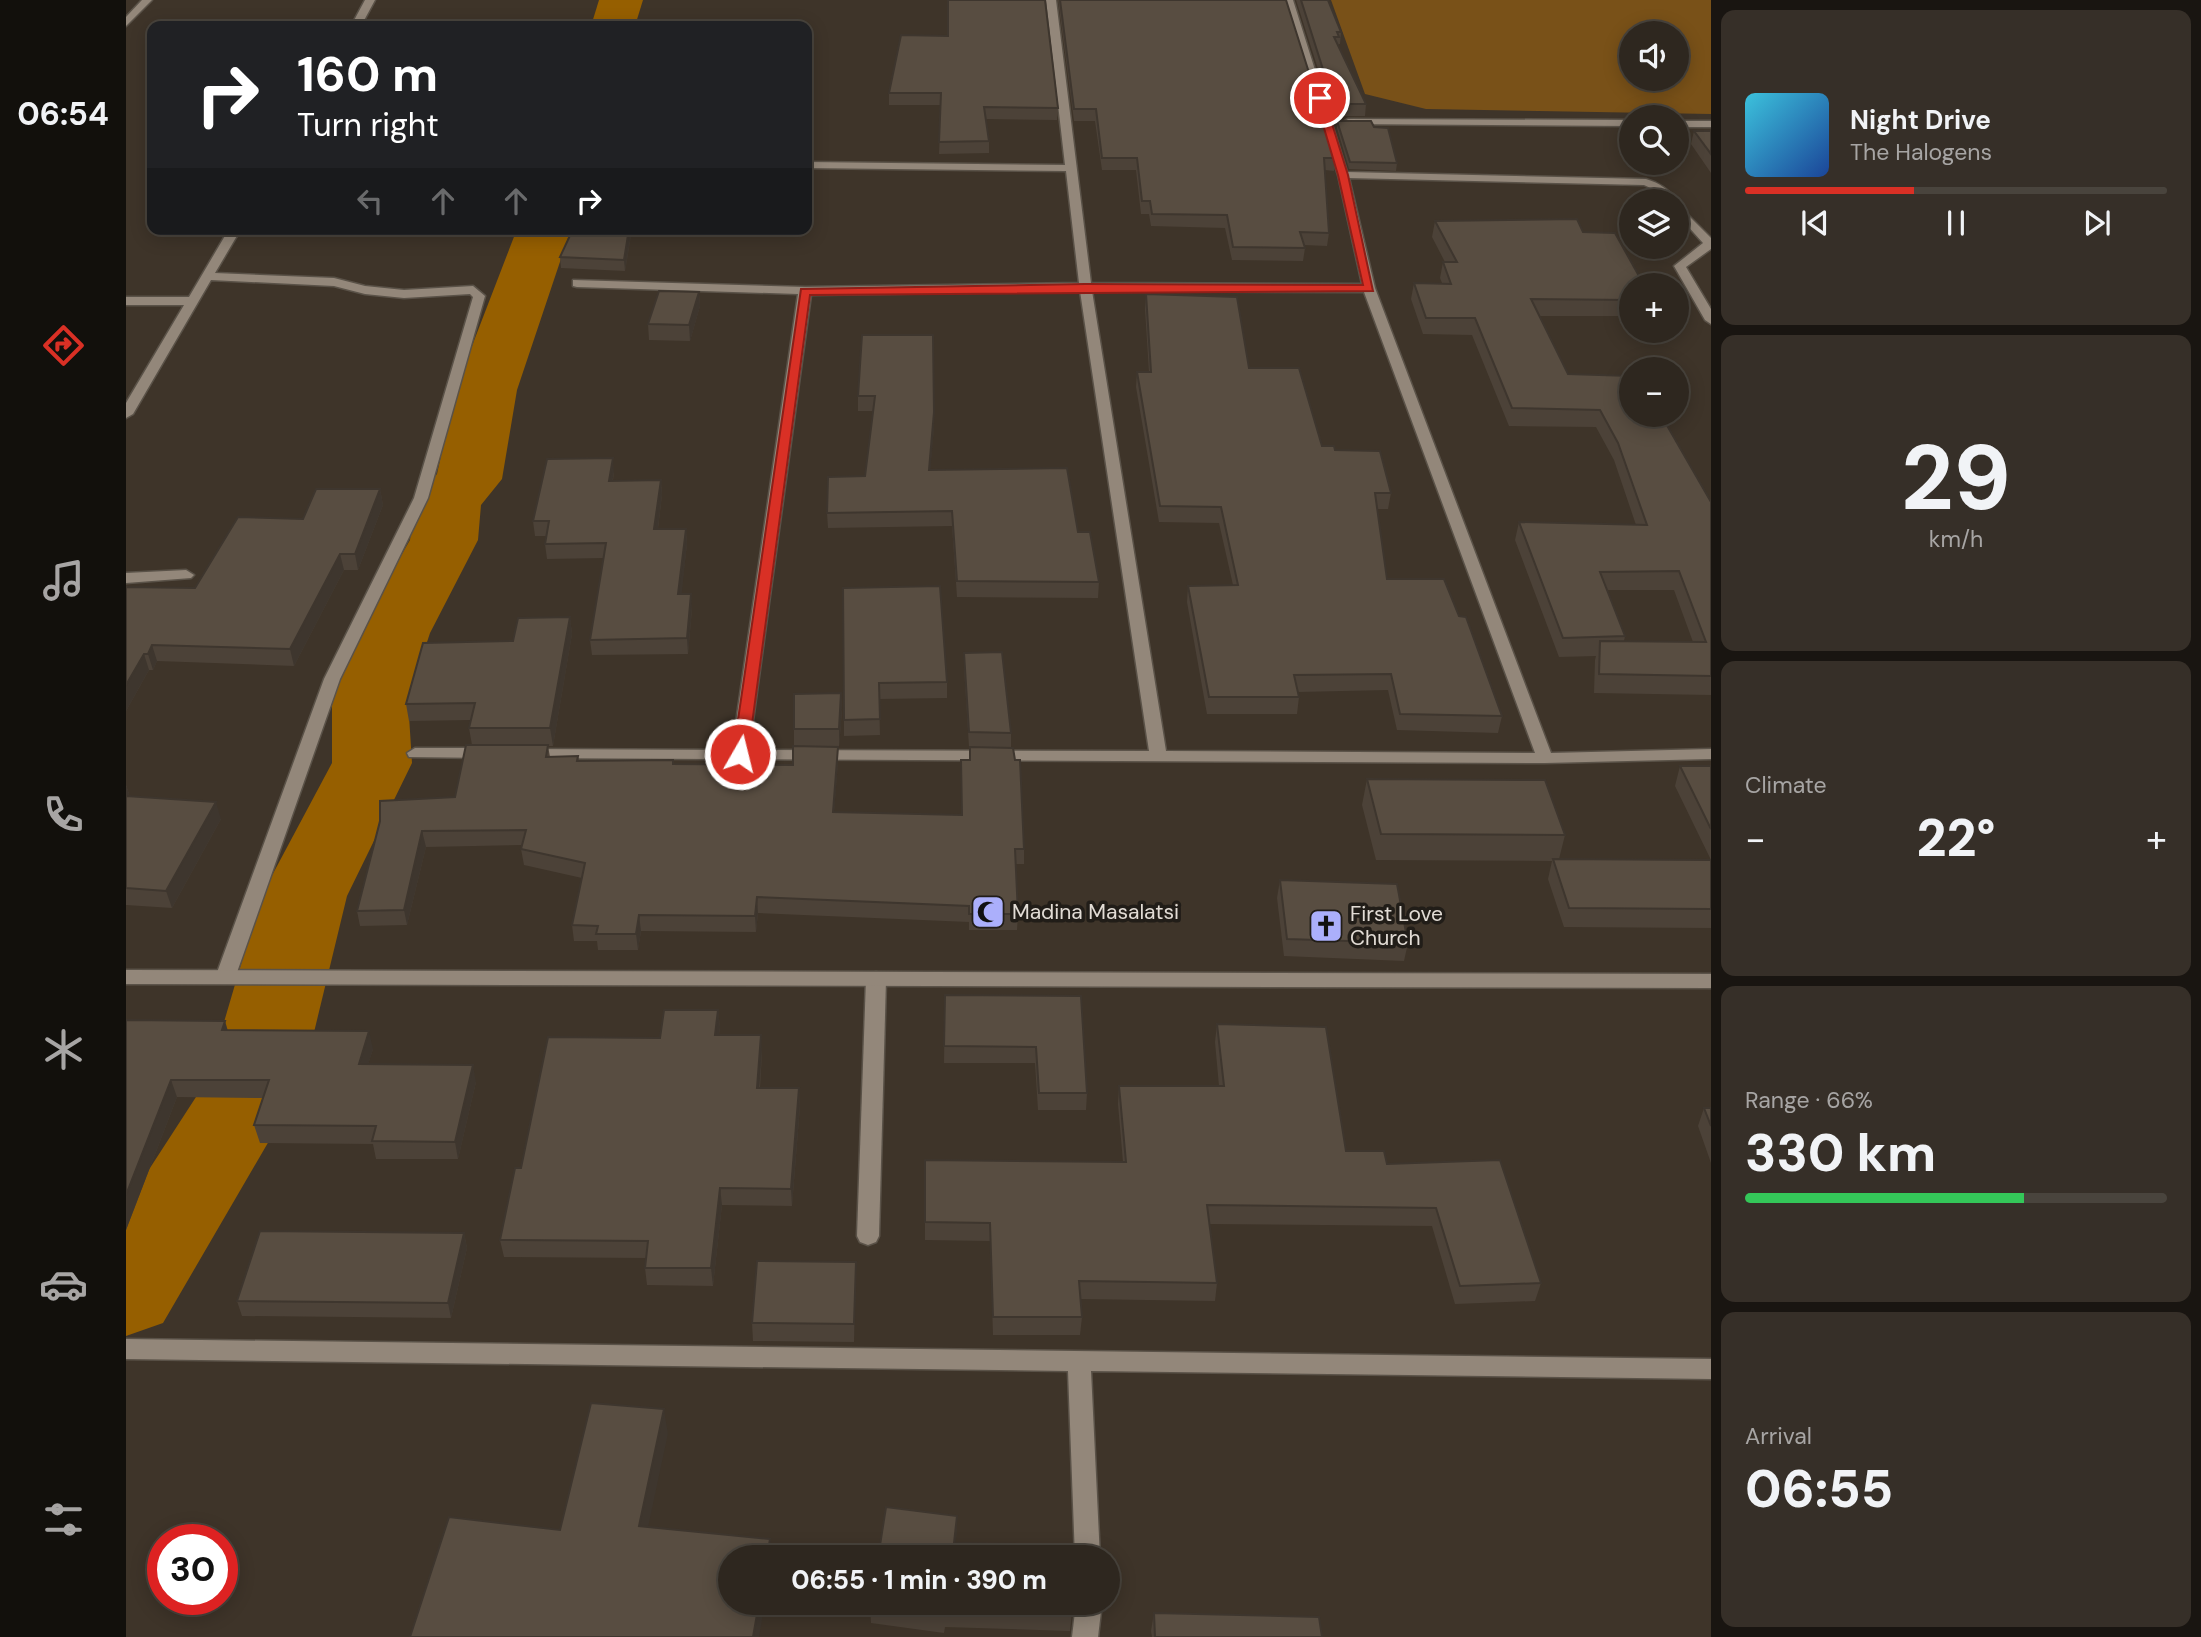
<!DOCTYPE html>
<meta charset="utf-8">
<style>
:root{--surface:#2e271f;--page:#362f28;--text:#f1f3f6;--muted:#a7a5a4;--line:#49443d;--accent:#d93025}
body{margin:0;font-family:"DM Sans",sans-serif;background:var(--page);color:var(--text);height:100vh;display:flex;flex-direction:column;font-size:26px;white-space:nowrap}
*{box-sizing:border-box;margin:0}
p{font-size:23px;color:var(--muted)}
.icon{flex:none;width:38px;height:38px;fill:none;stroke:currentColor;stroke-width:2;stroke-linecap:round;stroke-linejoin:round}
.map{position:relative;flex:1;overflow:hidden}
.drawer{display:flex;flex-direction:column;gap:10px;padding:10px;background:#191511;width:490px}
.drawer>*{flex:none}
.top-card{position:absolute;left:21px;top:21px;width:665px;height:214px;border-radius:14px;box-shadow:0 4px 18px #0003,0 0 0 2px var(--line);background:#202124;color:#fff;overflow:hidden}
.fabs{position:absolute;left:1493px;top:21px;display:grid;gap:14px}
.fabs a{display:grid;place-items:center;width:70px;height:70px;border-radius:50%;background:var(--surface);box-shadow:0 4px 18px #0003,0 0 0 2px var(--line);font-size:35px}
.speed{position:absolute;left:21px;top:1524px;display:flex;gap:14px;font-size:35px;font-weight:700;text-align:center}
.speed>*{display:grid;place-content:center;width:91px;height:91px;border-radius:50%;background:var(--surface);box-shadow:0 4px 18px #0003,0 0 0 2px var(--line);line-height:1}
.speed .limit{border:10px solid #d22;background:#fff;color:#111}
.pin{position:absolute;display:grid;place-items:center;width:60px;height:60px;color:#fff;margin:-30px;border:4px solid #fff;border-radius:50%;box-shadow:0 2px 7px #0007}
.me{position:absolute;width:77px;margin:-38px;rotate:8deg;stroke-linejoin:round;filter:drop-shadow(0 0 5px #0008)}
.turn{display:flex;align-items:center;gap:24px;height:147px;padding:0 35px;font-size:32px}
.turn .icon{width:91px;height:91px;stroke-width:2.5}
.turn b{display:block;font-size:49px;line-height:60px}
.lanes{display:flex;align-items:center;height:66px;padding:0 35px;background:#0003;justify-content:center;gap:35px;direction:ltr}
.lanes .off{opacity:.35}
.big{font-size:52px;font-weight:800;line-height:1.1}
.drawer .card{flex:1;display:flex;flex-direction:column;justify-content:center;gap:10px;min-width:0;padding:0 24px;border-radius:14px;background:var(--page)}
.drawer .dial{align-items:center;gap:0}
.dial b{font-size:91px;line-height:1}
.song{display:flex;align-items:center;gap:21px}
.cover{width:84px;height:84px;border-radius:10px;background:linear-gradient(135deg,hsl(190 70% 55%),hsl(220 70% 35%))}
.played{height:7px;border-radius:4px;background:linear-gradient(90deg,var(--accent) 40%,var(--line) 40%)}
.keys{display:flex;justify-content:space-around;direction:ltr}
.heat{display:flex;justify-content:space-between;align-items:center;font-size:38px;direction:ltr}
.charge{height:10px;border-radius:5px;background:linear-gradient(90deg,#34c759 66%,var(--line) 0)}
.trip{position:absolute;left:592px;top:1545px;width:402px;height:70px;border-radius:35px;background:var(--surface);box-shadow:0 4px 18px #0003,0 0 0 2px var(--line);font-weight:800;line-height:70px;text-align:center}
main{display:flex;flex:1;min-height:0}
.menu{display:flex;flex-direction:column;width:126px;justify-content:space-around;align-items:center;background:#12100c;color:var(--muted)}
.menu .icon{width:49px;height:49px}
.menu .current{color:var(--accent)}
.menu b{font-size:32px;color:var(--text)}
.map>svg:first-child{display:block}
.green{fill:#795118;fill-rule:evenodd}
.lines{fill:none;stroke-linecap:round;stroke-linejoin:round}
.river{fill:#965f00;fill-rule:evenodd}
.minor-casing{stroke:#5a5248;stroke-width:3}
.tertiary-casing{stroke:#5a5248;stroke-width:3}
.minor{fill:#93877a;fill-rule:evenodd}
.tertiary{fill:#93877a;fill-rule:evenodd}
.wall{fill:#4c4238;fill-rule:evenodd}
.shaded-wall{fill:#3e362e}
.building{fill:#584d41;stroke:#3e362e;stroke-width:2}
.route{fill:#d93025;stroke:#8d1f18;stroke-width:2}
.labels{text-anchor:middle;stroke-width:7;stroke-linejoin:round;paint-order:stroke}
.poi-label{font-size:21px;fill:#e2dcd5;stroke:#211d18;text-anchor:start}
</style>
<main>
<nav class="menu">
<b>06:54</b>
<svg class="icon current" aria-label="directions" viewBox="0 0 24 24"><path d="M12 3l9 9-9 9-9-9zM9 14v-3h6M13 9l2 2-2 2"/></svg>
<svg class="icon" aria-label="music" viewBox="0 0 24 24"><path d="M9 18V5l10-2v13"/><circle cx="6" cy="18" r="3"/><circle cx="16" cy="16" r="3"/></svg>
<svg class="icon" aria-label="phone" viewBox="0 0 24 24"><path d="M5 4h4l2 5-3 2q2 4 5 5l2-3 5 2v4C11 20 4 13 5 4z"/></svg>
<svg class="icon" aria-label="climate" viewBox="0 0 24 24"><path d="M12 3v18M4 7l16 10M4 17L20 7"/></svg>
<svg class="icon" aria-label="car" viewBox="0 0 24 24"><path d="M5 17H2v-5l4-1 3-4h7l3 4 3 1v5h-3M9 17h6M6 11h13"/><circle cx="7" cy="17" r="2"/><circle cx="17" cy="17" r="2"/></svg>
<svg class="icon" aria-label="filters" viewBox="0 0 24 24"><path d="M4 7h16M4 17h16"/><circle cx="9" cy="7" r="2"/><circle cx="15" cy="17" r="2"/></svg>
</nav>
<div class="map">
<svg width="1585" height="1637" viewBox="0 0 1585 1637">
<rect width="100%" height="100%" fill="#3e3429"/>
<!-- green -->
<path class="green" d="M1205 0H1585V114L1300 109 1239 94ZM1505 33H1550V79H1505Z"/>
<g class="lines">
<!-- river -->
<g class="river">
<polygon points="473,0 517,0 509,26 465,26"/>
<polygon points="391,229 445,229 391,390 376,479 355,505 352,540 304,633 282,700 286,763 221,896 175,1086 37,1323 0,1336 0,1205 81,1080 135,896 206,763 206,700 230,633 284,540 288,501 311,474 329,390"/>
</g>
<defs>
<g id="minor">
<polygon points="16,0 26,0 0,26 0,17"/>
<polygon points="239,0 249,0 235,26 225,26"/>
<path d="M920 0H930L965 283 1236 284 1212 175 1157 0H1167L1221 172 1520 179C1534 183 1543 190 1552 201L1550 203 1540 201 1531 191 1518 185 1223 178 1249 288 1425 753 1585 749V759L1419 763 395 758 393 754 401 749 606 750 672 294 451 287 447 286V280L679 287 953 283 940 171 681 168V162L939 165ZM954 291 1023 751 623 750 685 295ZM966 291 1238 292 1409 753 1040 751Z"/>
<polygon points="1222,119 1505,120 1505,126 1218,124 1217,122"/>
<rect x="1550" y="121" width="35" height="6"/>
<polygon points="1550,203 1585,238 1585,249 1560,267 1585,309 1585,324 1579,320 1548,266 1577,243 1550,213"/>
<polygon points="103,229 115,229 89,273 208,278 239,286 278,290 347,286 359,296 302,498 214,679 109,978 106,983 92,983 89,978 198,679 288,498 347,297 344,294 278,298 239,294 208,286 85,280 7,414 0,418 0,403 58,305 0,305 0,297 63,297"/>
<polygon points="60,570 68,575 65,578 0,583 0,573"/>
<polygon points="289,748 363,748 371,753 363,758 283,757 281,753"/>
<polygon points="750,972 757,974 760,979 753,1236 750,1242 742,1245 734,1242 731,1236 740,979 743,974"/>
<polygon points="0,1339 1585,1359 1585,1379 965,1371 974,1558 949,1558 942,1371 0,1359"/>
<polygon points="950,1603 976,1603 972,1637 946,1637"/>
</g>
<polygon id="tertiary" points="0,970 1585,974 1585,988 0,984"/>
</defs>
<!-- minor casing -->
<use href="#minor" class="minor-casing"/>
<!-- tertiary casing -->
<use href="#tertiary" class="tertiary-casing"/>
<!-- minor -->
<use href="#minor" class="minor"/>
<!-- tertiary -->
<use href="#tertiary" class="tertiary"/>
</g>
<!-- wall -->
<g class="wall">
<polygon points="932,0 1160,0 1210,158 1208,171 1199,170 1203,233 1201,246 1178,245 1179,248 1177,261 1106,260 1099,228 1025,226 1023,214 1015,214 1010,170 976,170 969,121 948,121"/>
<polygon points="1170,0 1202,0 1215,32 1214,44 1213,44 1212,46 1240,104 1239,116 1207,116"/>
<polygon points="775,35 932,108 931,120 860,119 863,141 863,153 813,154 815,105 763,105 763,93"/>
<polygon points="1211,121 1248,127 1271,163 1270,171 1223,169 1211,128"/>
<polygon points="1585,129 1585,173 1565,144 1568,131 1584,131"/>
<path d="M1309 221 1457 232 1505 285V316H1413L1442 374 1585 502V695L1468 693 1469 660 1470 656 1433 657 1389 540 1393 522 1510 525 1488 460 1470 427 1383 426 1346 335 1297 334 1285 299 1288 283H1316L1314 278 1317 262H1319L1306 237ZM1481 590H1548L1567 642 1498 641 1499 636Z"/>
<polygon points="506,229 499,271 435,268 434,257"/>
<polygon points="573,292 574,306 564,341 523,340 522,324"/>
<polygon points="1020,294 1123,368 1196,446 1209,450 1265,493 1262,509 1251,509 1261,579 1333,616 1376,716 1372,733 1271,730 1262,690 1172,692 1173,697 1171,714 1081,714 1061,602 1062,586 1107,585 1093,523 1033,522 1010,387 1011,372 1023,372 1019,309"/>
<polygon points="736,335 808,427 804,470 952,532 973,582 972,598 831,597 826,526 702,528 701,513 739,476 747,411 732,411 732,396"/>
<polygon points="488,472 487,480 535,480 536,495 532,529 560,529 561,544 555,594 566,609 562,654 466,655 464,640 478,558 421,559 419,544 420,536 409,536 407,521"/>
<polygon points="254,489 257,505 232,570 218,570 168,666 31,661 27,670 23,670 0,711 0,587 69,588 177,519"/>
<polygon points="814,586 821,682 821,698 753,699 754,735 718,736 718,720"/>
<polygon points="444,617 446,634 427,746 422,746 424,757 452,756 453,761 548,764 667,765 668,746 668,729 715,693 716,710 713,747 712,747 712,762 708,812 836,815 835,775 843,760 844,747 843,747 838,667 838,653 885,733 885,747 898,849 898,864 890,864 892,914 891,930 843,930 843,922 632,913 630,932 515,931 512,950 472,950 471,941 448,941 446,925 456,878 398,865 395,849 396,845 300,847 281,925 234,926 231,911 254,821 329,797 346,745 343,728 345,720 283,721 280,704 387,641"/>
<polygon points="1554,766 1585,766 1585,928 1438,927 1422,879 1426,861 1250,860 1236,805 1241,779 1439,835 1433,859 1585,860 1549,786"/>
<polygon points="0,785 3,794 1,796 95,819 46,908 0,905"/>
<polygon points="1154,880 1282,943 1278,961 1158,956 1151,898"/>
<polygon points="819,995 955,996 961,1093 960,1110 912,1110 909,1063 818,1063"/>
<polygon points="592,1010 594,1027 593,1035 636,1052 634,1088 673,1088 674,1106 666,1206 596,1205 587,1286 521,1285 519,1268 520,1258 378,1257 374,1240 395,1168 534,1038"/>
<polygon points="0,1020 102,1030 247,1049 242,1064 350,1082 332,1159 250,1159 247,1144 134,1143 128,1125 138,1098 51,1097 0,1230"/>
<polygon points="1091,1024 1220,1151 1261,1164 1415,1283 1409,1301 1329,1304 1306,1226 1084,1224 1091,1283 1089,1301 954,1299 956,1317 954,1335 867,1335 864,1241 799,1240 799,1160 997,1162 992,1104 993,1086 1093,1086 1089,1042"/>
<polygon points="1578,1108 1585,1108 1585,1163 1572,1126"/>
<polygon points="338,1233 341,1248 325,1318 116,1316 111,1301"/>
<polygon points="730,1280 728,1342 627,1341 626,1323"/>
<polygon points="947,1603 944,1631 819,1627 818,1633 745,1623 744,1606"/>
<polygon points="1028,1613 1196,1637 1026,1637 1025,1631"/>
</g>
<!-- shaded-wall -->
<g class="shaded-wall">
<polygon points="503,229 506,229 499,271 498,260"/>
<polygon points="573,292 574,306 564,341 563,325"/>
<polygon points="808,412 808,427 803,486 803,470"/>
<polygon points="487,458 488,472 484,495 483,481"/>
<polygon points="535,480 536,495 530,544 528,529"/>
<polygon points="254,489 257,505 232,570 229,554"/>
<polygon points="560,529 561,544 554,610 552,594"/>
<polygon points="214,554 218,570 168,666 164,649"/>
<polygon points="565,594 566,609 562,654 561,638"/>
<polygon points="444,617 446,634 427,746 424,728"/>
<polygon points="26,645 31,661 27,670 22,654"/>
<polygon points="18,654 23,670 0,711 0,685"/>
<polygon points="715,693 716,710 713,747 713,729"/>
<polygon points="712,747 712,762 707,827 707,812"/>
<polygon points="0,785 3,794 0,798"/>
<polygon points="90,802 95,819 46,908 40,891"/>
<polygon points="296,831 300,847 281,925 278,910"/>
<polygon points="631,897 632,913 630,932 629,916"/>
<polygon points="513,915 515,931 512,950 510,934"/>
<polygon points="592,1010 594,1027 591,1052 589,1035"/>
<polygon points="99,1021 104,1038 96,1030"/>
<polygon points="243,1031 247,1049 237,1081 233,1064"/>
<polygon points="635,1035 636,1052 632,1105 631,1088"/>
<polygon points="347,1065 350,1082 332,1159 329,1142"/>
<polygon points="45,1080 51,1097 0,1230 0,1195"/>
<polygon points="673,1088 674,1106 666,1206 665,1189"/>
<polygon points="594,1188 596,1205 587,1286 585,1268"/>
<polygon points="338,1233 341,1248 325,1318 322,1303"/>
<polygon points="730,1262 730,1280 728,1342 728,1324"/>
<polygon points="538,1409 542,1434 517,1551 513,1526"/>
<polygon points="831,1516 831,1534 827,1558 828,1543"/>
<polygon points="644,1539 646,1558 641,1558"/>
<polygon points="633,1603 639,1603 633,1637 627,1637"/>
</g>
<!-- building -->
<g class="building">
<polygon points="822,0 919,0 932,108 858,107 863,141 813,142 815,93 763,93 775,35 822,36"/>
<polygon points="934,0 1160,0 1210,158 1198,158 1203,233 1174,232 1179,248 1107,247 1101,215 1026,214 1024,201 1016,201 1011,158 976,158 970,109 948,109"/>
<polygon points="1175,0 1202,0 1215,32 1211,32 1213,37 1208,37 1240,104 1208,104"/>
<polygon points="1211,121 1245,121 1248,127 1262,128 1271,163 1224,162"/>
<polygon points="1568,131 1585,131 1585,154"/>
<polygon points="1451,219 1457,232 1489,233 1518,285 1505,285 1505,300 1405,299 1442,374 1505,376 1505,415 1535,415 1585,502 1585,676 1473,674 1474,641 1580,642 1553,571 1474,572 1499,636 1437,638 1393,522 1521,525 1492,443 1474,410 1386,408 1349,318 1300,318 1288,283 1325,284 1317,262 1331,262 1309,221"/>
<polygon points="447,229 503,229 498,260 434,257"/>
<polygon points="533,291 573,292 563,325 522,324"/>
<polygon points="1020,294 1111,297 1123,368 1173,368 1196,446 1208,446 1209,450 1254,451 1265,493 1249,493 1261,579 1318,579 1333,616 1340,617 1376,716 1274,714 1265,674 1168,675 1173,697 1083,697 1062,586 1112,585 1095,507 1034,506 1011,372 1025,372"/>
<polygon points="736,335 807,335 808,412 803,470 941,468 952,532 964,532 973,582 831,581 826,511 701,513 702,477 739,476 749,396 732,396"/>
<polygon points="487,458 483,481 535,480 528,529 560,529 552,594 565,594 561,638 464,640 480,543 419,544 423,521 407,521 421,459"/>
<polygon points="190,489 254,489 229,554 214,554 164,649 26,645 22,654 18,654 0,685 0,587 69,588 112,517 177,519"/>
<polygon points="814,586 821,682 753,683 754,719 718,720 717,588"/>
<polygon points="444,617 424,728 343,728 349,703 280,704 297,643 387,641 392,618"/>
<polygon points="876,652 885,733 843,732 838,653"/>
<polygon points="715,693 713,729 668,729 668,694"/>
<polygon points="340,745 422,745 420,757 452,756 451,761 547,760 547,764 667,765 667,746 712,747 707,812 836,815 835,760 844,760 844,747 887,748 889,760 894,760 898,849 889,849 892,914 843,914 843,906 631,897 629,916 513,915 510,934 470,934 472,926 446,925 459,863 395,849 400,830 296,831 278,910 231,911 254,821 254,801 329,797"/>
<polygon points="1554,766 1585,766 1585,829"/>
<polygon points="1241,779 1419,780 1439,835 1255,834"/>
<polygon points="0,796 90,802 40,891 0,888"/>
<polygon points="1427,859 1585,860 1585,909 1443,908"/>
<polygon points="1154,880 1271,884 1282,943 1161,939"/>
<polygon points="819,995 955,996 961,1093 913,1093 910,1047 818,1046"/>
<polygon points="538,1010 592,1010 589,1035 635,1035 631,1088 673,1088 665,1189 594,1188 585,1268 519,1268 522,1241 374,1240 389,1168 395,1168 422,1037 534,1038"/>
<polygon points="0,1020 99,1021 96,1030 243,1031 233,1064 347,1065 329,1142 246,1141 250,1126 128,1125 143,1080 45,1080 0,1195"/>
<polygon points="1091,1024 1200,1027 1220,1151 1258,1151 1261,1164 1374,1160 1415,1283 1334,1286 1310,1208 1081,1205 1091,1283 953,1281 956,1317 867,1317 864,1223 799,1222 799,1160 1000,1162 993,1086 1098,1086"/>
<polygon points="1578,1108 1585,1108 1585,1126"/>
<polygon points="134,1231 338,1233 322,1303 111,1301"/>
<polygon points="631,1261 730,1262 728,1324 626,1323"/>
<polygon points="465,1403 538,1409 513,1526 644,1539 641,1558 604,1558 604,1603 633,1603 627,1637 284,1637 323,1517 434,1530"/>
<polygon points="760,1507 831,1516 828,1543 952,1545 952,1558 752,1558"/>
<polygon points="745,1603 947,1603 946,1613 819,1610 818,1616 744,1606"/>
<polygon points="1028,1613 1193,1617 1196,1637 1029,1637"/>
</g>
<!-- route -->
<polygon class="route" points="1194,95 1198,98 1222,175 1247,291 684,295 622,754 614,759 609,758 607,754 675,289 959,284 1237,285 1212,175 1189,98"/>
<!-- icons -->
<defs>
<symbol id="mosque-square" viewBox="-11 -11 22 22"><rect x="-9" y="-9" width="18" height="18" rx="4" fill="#abaffb" stroke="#211d18"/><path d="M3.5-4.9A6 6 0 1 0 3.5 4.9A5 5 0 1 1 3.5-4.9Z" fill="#111"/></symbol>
<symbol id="church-square" viewBox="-11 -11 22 22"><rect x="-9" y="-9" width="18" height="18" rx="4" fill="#abaffb" stroke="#211d18"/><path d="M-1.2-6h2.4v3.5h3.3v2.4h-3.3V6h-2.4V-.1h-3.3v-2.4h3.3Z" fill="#111"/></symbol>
</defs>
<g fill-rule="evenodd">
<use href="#mosque-square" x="843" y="893" width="38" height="38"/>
<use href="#church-square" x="1181" y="907" width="38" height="38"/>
</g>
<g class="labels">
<!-- poi labels -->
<g class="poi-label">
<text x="886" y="919">Madina Masalatsi</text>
<text x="1224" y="921">First Love<tspan x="1224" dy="24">Church</tspan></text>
</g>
</g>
</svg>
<div class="fabs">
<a><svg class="icon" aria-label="sound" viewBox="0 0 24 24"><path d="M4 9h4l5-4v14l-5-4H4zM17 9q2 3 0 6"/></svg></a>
<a><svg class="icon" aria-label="search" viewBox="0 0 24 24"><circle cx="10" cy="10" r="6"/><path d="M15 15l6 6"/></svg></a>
<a><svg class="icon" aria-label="layers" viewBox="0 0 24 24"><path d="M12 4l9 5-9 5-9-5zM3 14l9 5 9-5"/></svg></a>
<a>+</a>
<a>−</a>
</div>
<div class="speed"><div class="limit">30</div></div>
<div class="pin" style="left:1194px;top:98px;background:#d93025"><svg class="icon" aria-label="arrive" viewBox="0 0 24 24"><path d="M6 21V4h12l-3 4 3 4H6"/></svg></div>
<svg class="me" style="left:614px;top:754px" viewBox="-20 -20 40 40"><circle r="17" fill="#d93025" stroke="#fff" stroke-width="3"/><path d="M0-11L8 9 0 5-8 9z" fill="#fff"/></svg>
<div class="trip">06:55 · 1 min · 390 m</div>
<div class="top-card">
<div class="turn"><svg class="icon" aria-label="right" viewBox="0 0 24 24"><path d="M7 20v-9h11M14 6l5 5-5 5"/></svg><div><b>160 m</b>Turn right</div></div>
<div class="lanes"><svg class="icon off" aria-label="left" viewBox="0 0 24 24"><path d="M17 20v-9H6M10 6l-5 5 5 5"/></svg><svg class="icon off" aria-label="ahead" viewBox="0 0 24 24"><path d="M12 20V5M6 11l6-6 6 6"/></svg><svg class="icon off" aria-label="ahead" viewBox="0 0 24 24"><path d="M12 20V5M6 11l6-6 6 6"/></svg><svg class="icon" aria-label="right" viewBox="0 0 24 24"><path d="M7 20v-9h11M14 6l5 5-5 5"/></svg></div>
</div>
</div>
<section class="drawer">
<div class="card">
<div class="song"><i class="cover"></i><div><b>Night Drive</b><p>The Halogens</p></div></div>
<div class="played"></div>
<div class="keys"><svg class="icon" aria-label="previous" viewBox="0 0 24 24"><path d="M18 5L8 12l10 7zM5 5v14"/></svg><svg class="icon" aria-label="pause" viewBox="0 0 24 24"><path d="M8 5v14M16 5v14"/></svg><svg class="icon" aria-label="next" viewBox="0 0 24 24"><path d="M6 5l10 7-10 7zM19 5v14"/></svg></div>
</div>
<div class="card dial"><b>29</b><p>km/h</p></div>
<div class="card"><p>Climate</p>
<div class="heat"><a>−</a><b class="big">22°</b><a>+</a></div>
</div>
<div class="card"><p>Range · 66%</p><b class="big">330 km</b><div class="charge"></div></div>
<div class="card"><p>Arrival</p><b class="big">06:55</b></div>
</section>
</main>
